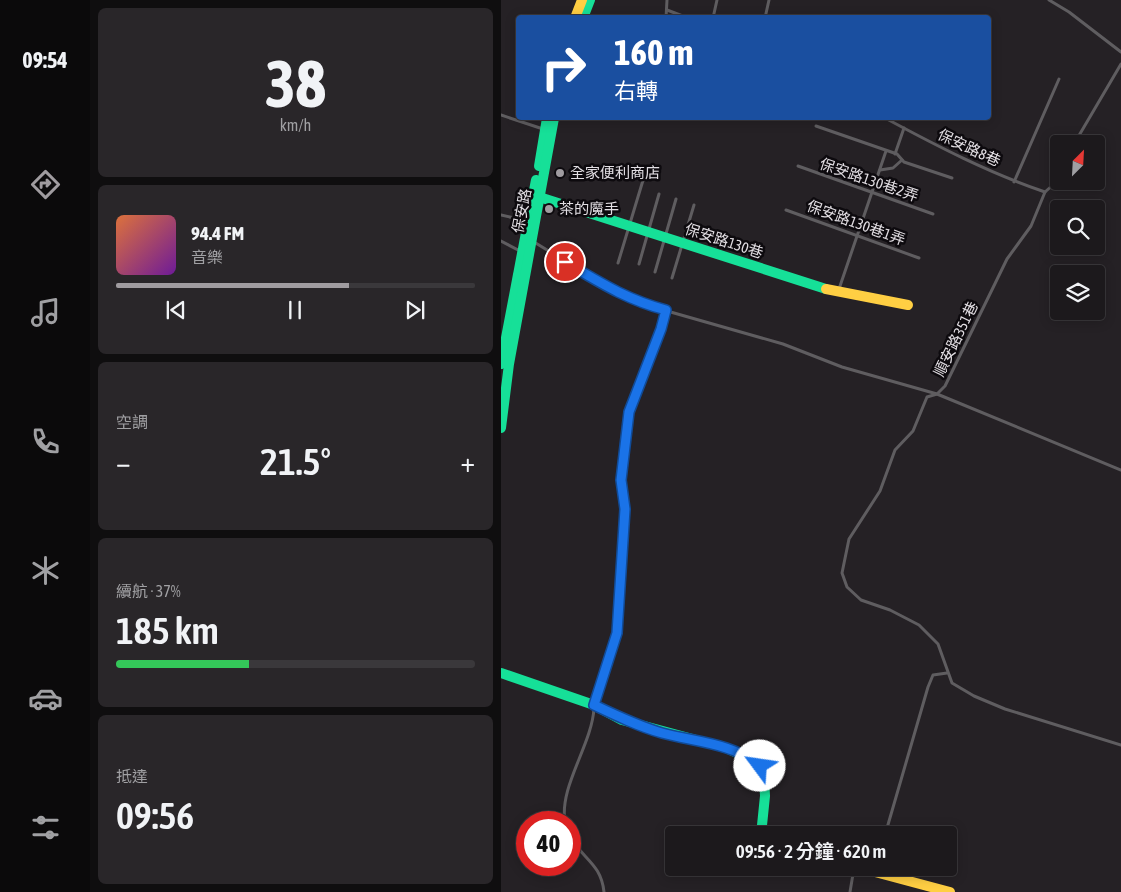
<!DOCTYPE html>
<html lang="zh-TW">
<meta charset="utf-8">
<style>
:root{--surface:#1c191c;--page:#292629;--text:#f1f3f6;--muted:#a0a0a3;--line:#3a383b;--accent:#a09ca0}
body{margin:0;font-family:"Asap Condensed","Noto Sans TC",sans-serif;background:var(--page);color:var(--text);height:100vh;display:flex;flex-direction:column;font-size:19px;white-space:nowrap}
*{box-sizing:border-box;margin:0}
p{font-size:16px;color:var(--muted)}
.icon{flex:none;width:28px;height:28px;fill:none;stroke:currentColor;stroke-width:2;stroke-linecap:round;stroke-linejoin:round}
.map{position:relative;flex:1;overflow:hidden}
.details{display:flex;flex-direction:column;gap:8px;padding:8px;background:#0f0e0f;width:411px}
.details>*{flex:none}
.top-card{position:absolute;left:15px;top:15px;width:475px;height:105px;border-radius:5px;box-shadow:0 2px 12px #0003,0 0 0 1px var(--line);background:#1a4fa0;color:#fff;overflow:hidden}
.needle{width:32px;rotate:24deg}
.controls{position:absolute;left:549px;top:135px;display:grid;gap:10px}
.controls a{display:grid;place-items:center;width:55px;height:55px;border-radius:5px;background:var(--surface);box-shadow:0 2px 12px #0003,0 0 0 1px var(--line);font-size:25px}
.speed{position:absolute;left:15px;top:811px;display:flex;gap:10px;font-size:25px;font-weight:700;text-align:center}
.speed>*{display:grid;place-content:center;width:65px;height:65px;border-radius:50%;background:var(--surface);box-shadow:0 2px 12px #0003,0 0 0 1px var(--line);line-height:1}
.speed .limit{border:8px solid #d22;background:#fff;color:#111}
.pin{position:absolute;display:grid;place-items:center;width:42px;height:42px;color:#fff;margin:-21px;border:2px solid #fff;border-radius:50%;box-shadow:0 1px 5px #0007}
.me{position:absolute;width:55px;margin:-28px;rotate:301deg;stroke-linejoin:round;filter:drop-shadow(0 0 4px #0008)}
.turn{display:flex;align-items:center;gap:18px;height:105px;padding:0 15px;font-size:22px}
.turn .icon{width:65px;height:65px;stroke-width:2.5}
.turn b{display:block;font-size:35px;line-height:42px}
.big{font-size:38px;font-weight:600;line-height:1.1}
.details .widget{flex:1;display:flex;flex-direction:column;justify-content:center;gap:8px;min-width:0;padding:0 18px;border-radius:8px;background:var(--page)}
.details .dial{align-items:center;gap:0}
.dial b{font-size:65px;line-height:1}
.song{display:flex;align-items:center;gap:15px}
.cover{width:60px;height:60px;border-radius:8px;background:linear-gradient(135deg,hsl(20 70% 55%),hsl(280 70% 35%))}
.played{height:5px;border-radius:2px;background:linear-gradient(90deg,var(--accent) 65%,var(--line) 65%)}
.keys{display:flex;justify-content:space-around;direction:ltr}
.heat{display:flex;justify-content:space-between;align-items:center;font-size:28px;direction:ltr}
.charge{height:8px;border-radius:4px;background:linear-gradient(90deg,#34c759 37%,var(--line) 0)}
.trip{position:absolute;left:164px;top:826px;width:292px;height:50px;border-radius:5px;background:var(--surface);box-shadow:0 2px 12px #0003,0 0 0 1px var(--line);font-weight:600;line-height:50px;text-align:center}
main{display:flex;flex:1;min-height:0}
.dock{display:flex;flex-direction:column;width:90px;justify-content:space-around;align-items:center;background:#0b0a0b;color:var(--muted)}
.dock .icon{width:35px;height:35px}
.dock .on{color:var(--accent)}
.dock b{font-size:22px;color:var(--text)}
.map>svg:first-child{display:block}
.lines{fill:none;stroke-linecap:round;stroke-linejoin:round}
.lane{stroke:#5f5d60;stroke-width:3}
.fast{stroke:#16e098;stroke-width:10}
.slow{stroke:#ffcf43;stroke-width:10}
.route-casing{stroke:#114b97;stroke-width:12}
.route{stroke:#1a73e8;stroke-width:9}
.poi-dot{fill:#a09ca0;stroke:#0d0a0e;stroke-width:2}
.labels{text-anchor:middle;stroke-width:5;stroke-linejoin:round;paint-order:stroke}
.street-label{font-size:15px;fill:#e2dee3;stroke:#0d0a0e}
.poi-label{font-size:15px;fill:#e2dee3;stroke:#0d0a0e;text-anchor:start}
</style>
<main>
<nav class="dock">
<b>09:54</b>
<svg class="icon on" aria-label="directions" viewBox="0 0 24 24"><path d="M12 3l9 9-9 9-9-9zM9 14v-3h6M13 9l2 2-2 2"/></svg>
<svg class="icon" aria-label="music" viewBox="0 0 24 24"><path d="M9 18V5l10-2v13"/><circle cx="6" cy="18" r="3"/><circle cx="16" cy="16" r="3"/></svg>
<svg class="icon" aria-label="phone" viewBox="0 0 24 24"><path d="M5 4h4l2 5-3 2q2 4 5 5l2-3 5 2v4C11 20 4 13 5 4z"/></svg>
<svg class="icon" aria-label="climate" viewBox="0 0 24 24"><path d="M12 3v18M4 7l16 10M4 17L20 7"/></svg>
<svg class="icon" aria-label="car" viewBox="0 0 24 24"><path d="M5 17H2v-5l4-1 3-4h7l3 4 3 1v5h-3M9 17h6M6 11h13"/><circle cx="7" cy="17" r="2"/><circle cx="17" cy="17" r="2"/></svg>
<svg class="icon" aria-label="filters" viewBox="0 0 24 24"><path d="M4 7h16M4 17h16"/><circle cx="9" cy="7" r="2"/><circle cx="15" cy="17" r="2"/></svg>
</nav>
<section class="details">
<div class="widget dial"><b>38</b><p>km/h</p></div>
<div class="widget">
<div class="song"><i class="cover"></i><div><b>94.4 FM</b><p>音樂</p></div></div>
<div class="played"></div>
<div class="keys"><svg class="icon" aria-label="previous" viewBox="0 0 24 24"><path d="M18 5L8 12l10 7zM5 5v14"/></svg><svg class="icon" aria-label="pause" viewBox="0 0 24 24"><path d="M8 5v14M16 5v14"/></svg><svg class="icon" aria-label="next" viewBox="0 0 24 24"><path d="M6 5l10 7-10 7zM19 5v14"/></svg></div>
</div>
<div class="widget"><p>空調</p>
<div class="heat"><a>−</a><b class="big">21.5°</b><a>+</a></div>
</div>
<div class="widget"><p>續航 · 37%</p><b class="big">185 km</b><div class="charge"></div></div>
<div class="widget"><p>抵達</p><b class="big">09:56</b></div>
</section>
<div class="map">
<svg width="620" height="892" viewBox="0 0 620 892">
<rect width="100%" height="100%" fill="#252125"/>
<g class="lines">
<!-- lane -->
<g class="lane">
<polyline points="548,0 568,12 620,52"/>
<polyline points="166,10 187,18"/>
<polyline points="165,18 166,0"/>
<polyline points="212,18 216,0"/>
<polyline points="264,18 268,0"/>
<polyline points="0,115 42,129"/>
<path d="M384 118C436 146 488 173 544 192"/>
<polyline points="315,126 396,154 403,162 451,178"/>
<polyline points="573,144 620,64"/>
<polyline points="394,154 403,128"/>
<polyline points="297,166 432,214"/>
<polyline points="379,170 392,168 401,160"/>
<polyline points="558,175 553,184 544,192 530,226 506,259 444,386 436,394 426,397 412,431 394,450 379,491 348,539 341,573 346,587 360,600 389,610 418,625 437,644 451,683 473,696 504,709 620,745"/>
<polyline points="513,182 558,79"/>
<polyline points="285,210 418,258"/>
<polyline points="0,215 26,221"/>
<polyline points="0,241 19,251"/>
<polyline points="33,242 118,294 138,303 282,344 341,367 436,394 620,470"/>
<polyline points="117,263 143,177"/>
<polyline points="138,264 158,194"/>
<polyline points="154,272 175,199"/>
<polyline points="171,278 193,205"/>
<polyline points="338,289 385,151"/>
<polyline points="94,702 117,633 124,509 120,481 128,412 160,329 165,310"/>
<path d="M64 822C58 786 91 745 93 708"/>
<polyline points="384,835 427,687 432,675 446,673"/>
<path d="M69 836C81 859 100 863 103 892"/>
<polyline points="349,892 353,868"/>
</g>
<!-- fast -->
<g class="fast">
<polyline points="82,18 89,0"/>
<polyline points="38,166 46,118"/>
<polyline points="32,195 325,289"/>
<polyline points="0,364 35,180"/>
<polyline points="0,428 8,364 53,118"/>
<polyline points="0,673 93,705 121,720 225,748 253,761 259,766 263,776 264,796 260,835"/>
</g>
<!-- slow -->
<g class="slow">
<polyline points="74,18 81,0"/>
<polyline points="325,289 407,305"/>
<polyline points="367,868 374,872 449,892"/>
</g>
</g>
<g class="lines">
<defs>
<path id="route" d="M64 262C98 282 126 300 165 310L160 329 128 412 120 480 124 509 116 633 93 705C116 716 137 726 161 733 194 742 232 743 259 766"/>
</defs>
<!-- route casing -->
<use href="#route" class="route-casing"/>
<!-- route -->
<use href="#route" class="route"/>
</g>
<!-- markers -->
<g class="poi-dot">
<circle cx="59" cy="173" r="5"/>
<circle cx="48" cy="209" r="5"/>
</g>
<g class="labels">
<!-- street labels -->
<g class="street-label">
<text transform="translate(468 148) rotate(25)" y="5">保安路8巷</text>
<text transform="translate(368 180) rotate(19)" y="5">保安路130巷2弄</text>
<text transform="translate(21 211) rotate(-79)" y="5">保安路</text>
<text transform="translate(355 223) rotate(20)" y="5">保安路130巷1弄</text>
<text transform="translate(223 241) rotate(18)" y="5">保安路130巷</text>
<text transform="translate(455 339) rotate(-64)" y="5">順安路351巷</text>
</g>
<!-- poi labels -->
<g class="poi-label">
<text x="69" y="178">全家便利商店</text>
<text x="58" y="214">茶的魔手</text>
</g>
</g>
</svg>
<div class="controls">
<a><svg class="needle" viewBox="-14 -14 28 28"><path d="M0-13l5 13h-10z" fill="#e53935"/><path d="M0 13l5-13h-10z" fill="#a0a0a3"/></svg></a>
<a><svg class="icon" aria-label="search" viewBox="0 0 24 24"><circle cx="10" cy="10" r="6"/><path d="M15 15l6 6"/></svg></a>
<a><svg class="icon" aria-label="layers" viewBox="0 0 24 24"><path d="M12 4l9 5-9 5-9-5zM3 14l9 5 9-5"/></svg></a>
</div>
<div class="speed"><div class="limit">40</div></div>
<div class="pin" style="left:64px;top:262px;background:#d93025"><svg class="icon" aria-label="arrive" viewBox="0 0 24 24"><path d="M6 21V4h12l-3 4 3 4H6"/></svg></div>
<svg class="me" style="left:259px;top:766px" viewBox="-20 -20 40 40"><circle r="19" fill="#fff"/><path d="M0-13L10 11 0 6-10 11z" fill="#1a73e8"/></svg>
<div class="trip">09:56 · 2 分鐘 · 620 m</div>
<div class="top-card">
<div class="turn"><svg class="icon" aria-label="right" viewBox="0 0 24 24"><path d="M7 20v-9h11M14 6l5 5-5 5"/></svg><div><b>160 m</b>右轉</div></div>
</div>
</div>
</main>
